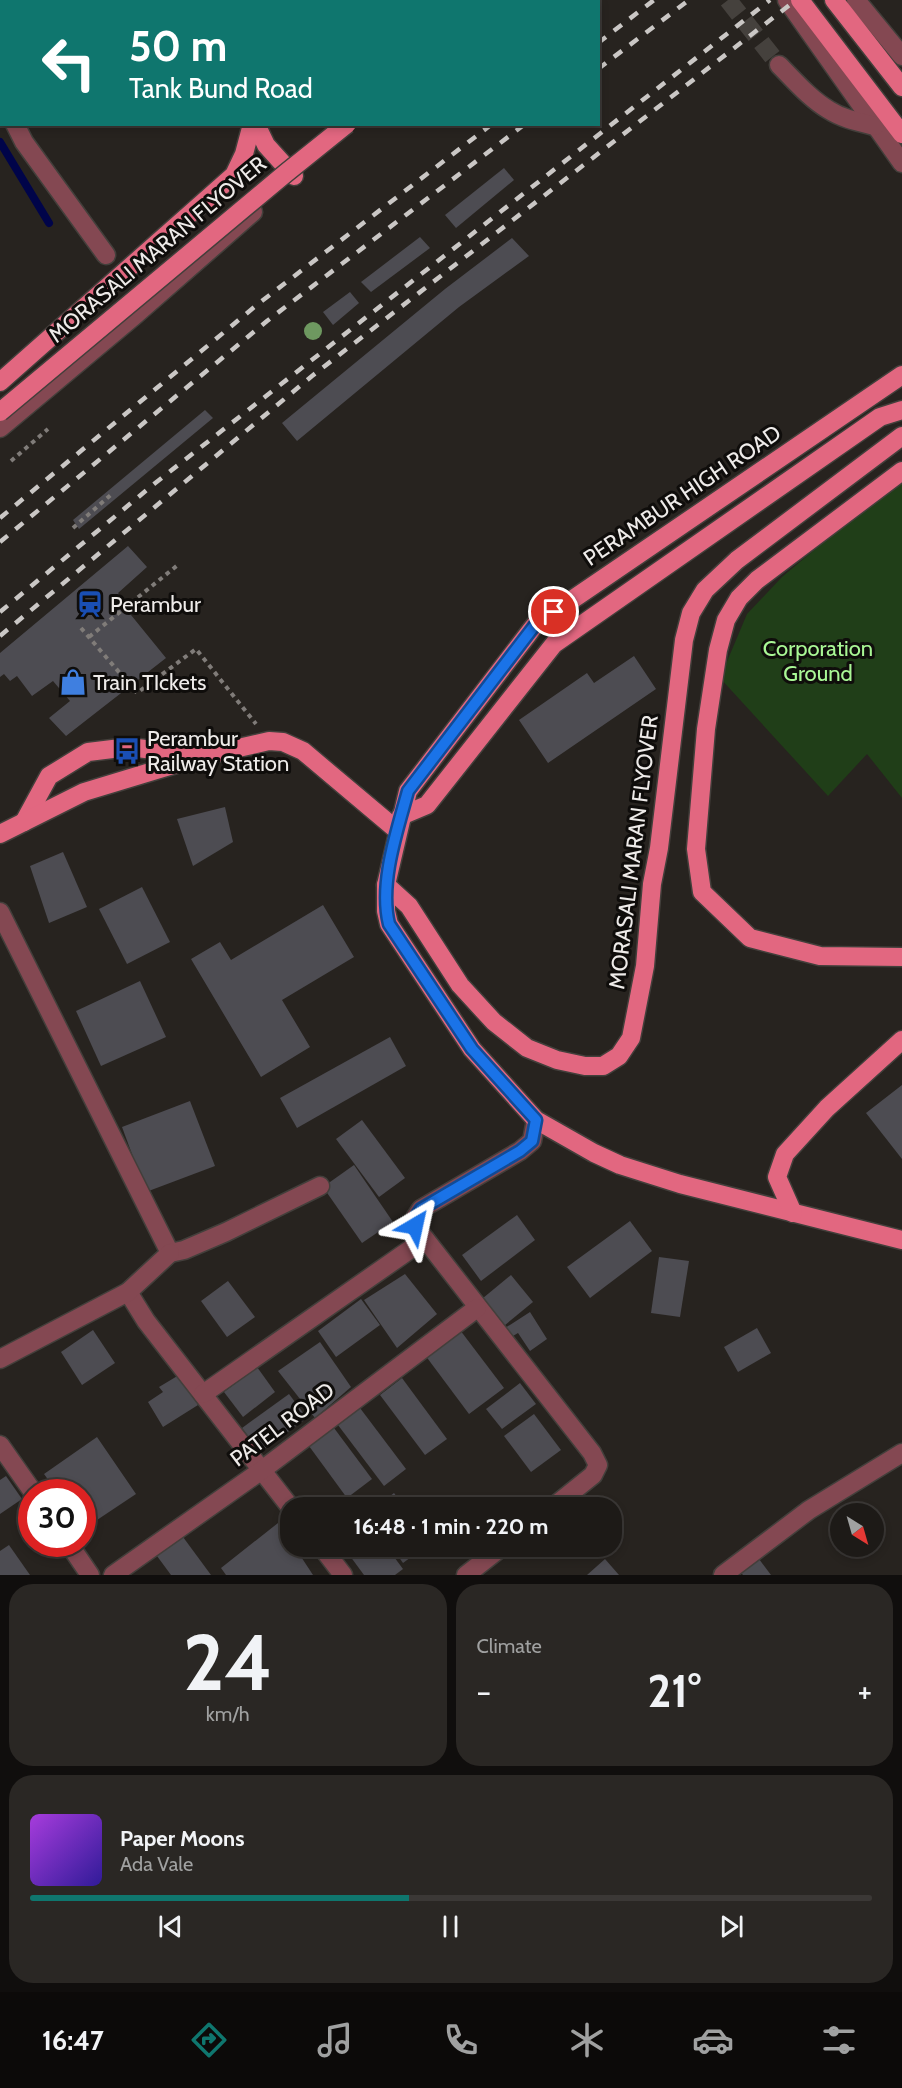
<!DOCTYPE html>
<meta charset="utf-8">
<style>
:root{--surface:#1d1a17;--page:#2a2724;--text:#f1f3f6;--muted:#a0a1a1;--line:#3b3836;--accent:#0f766e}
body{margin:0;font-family:Cabin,sans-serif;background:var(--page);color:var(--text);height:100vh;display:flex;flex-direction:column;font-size:22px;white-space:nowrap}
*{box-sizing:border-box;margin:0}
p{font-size:20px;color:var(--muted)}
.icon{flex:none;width:33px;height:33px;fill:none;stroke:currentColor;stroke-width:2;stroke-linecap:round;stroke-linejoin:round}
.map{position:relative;height:1575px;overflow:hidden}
.details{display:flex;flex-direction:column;gap:9px;padding:9px;background:#100e0d;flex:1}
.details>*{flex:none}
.banner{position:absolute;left:0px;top:0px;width:600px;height:126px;box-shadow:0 3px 9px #0003,0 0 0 2px var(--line);background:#0f766e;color:#fff;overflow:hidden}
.needle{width:39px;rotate:143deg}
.controls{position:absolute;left:830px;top:1503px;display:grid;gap:12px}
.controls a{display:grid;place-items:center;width:54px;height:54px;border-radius:50%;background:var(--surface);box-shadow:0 3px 9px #0003,0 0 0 2px var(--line);font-size:30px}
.speed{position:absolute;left:18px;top:1479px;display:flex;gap:12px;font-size:30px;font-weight:700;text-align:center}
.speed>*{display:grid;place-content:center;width:78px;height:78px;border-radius:50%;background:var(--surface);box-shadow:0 3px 9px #0003,0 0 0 2px var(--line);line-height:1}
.speed .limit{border:9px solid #d22;background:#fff;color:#111}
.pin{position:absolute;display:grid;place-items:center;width:51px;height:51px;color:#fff;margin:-26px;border:3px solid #fff;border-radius:50%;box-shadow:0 2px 6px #0007}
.me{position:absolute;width:66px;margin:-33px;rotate:36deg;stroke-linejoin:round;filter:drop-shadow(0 0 4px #0008)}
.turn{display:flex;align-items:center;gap:21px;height:126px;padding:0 30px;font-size:27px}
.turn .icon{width:78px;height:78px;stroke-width:2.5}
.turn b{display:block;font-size:42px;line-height:51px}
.big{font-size:45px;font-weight:800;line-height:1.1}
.details .widget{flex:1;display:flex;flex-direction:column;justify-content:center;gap:9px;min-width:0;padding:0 21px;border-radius:24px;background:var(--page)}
.details .dial{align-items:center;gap:0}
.dial b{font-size:78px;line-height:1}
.song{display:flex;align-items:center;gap:18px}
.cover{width:72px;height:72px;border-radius:9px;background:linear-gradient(135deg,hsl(280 70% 55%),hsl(250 70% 35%))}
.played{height:6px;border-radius:3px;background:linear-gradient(90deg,var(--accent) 45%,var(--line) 45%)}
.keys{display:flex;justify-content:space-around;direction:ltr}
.heat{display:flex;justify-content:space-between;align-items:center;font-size:33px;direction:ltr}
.details .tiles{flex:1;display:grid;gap:9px;grid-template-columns:1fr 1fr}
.widget:last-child{grid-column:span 2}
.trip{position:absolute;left:280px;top:1497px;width:342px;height:60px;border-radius:24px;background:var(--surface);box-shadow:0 3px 9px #0003,0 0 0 2px var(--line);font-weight:800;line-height:60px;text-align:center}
.dock{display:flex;height:96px;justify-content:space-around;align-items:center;background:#0c0a09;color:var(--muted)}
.dock .icon{width:42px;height:42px}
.dock .current{color:var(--accent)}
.dock b{font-size:27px;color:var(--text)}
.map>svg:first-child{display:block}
.green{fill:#203e18}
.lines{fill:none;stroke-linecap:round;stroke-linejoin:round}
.stream{stroke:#000449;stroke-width:8}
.building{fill:#4d4c52}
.minor-tunnel{stroke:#45413d;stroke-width:18;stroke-dasharray:18 9;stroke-linecap:butt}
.minor-casing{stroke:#433f3b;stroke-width:21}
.major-casing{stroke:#433f3b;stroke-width:21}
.path{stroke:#807c79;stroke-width:4;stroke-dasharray:4.5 4.5;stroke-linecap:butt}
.minor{stroke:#844852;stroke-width:18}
.major{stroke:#e26780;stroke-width:18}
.rail{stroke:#cac7c5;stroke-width:4.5;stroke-dasharray:10 10;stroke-linecap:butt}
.major-bridge-casing{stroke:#433f3b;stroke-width:21;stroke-linecap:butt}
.major-bridge{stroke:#e26780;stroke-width:18}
.tree{fill:#6e9860}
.route-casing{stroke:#114b97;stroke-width:15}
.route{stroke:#1a73e8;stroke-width:10}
.labels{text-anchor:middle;stroke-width:6;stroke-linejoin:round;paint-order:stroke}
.street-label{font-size:22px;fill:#eeebe9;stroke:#0f0d0b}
.poi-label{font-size:22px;fill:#eeebe9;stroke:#0f0d0b;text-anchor:start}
.park-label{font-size:22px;fill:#a9f795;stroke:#0f0d0b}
</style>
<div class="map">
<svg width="902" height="1575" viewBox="0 0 902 1575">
<rect width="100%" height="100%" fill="#27231f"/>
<!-- green -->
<g class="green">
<polygon points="254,0 379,0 255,2"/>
<polygon points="902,476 902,798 867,754 828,796 720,678 747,614 782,577"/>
</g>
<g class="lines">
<!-- stream -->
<polyline class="stream" points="0,142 49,223"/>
</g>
<!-- building -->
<g class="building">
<polygon points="504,168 514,180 456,228 445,215"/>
<polygon points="420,237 430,248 371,292 361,282"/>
<polygon points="512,238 529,256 459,307 297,441 282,423 445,289"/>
<polygon points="350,292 359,303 333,325 323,312"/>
<polygon points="205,410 213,418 79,529 73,520"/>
<polygon points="128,546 147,567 118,593 133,613 131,615 166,658 66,736 49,718 70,701 53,681 32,696 17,676 10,681 4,674 0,677 0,653"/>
<polygon points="634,656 656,689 548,763 519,720 587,673 594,683"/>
<polygon points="225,807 233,842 193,866 177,819"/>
<polygon points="63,852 87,907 49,923 30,866"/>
<polygon points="142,887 170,942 127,964 99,909"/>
<polygon points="323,905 354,957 282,1000 310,1047 261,1077 191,959 220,942 231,960"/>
<polygon points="140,981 166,1037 101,1066 76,1011"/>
<polygon points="390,1037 406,1066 297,1128 280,1098"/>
<polygon points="902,1085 902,1159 866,1113"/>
<polygon points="190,1101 215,1166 146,1192 122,1127"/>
<polygon points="362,1120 405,1178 379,1197 336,1139"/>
<polygon points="354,1165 393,1222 362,1243 323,1187"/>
<polygon points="517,1215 535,1240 481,1281 462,1255"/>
<polygon points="630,1221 652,1251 590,1298 567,1267"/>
<polygon points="659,1257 689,1261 680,1317 651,1313"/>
<polygon points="405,1274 437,1314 397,1348 364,1300"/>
<polygon points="511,1275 533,1302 499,1330 477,1303"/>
<polygon points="228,1281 255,1317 227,1337 201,1301"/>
<polygon points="361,1299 380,1325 336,1357 318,1331"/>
<polygon points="530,1312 547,1339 530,1351 518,1333 508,1339 502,1330"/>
<polygon points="757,1328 771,1353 738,1372 724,1347"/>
<polygon points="93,1330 115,1363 82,1385 61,1352"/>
<polygon points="460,1330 504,1388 469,1414 425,1355"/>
<polygon points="320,1342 351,1387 315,1418 278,1371"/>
<polygon points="257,1367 275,1392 243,1417 224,1392"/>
<polygon points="179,1375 198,1405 163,1427 148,1402 163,1392 159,1387"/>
<polygon points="402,1378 447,1439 425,1455 380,1395"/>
<polygon points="520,1383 536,1404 502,1429 486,1409"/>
<polygon points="289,1394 307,1418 260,1452 242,1428"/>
<polygon points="360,1408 406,1469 384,1486 338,1425"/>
<polygon points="534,1414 561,1450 531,1472 504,1436"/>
<polygon points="334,1428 372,1479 347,1498 309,1446"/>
<polygon points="97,1437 136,1494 82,1530 82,1492 57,1492 44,1474"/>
<polygon points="6,1476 22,1499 0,1514 0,1480"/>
<polygon points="394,1493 405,1508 375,1508"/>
<polygon points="278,1523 291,1543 291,1546 294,1546 313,1575 226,1575 221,1568"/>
<polygon points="183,1537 211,1575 171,1575 157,1556"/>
<polygon points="9,1545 30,1575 0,1575 0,1551"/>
<polygon points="362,1546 386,1546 403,1569 395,1575 364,1575 350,1556"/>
<polygon points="391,1546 426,1546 403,1563"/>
<polygon points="605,1559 619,1575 587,1575"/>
<polygon points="759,1559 771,1575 743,1575 741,1573"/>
</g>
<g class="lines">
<!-- minor-tunnel -->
<polyline class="minor-tunnel" points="728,0 779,65"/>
<defs>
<g id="minor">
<polyline points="156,0 157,2"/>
<polyline points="787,0 902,163"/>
<polyline points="856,0 902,56"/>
<polyline points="494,2 496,0"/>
<path d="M779 65C794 80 810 99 829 110 843 119 859 122 875 126"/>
<polyline points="0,96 2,99"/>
<polyline points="15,124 24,142 106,255"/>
<polyline points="0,428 134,316 253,212"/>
<polyline points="0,912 170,1253"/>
<polyline points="536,1120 532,1141 520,1151 421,1209 415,1218 415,1226 592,1453 598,1465 593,1475 552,1508"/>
<polyline points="170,1253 184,1250 226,1232 320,1186"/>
<polyline points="128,1292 146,1321 291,1508"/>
<polyline points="0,1359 128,1292 170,1253"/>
<polyline points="203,1394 425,1239"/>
<polyline points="0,1445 33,1492"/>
<polyline points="69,1544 90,1575"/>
<polyline points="321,1546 343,1575"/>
<polyline points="113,1575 262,1470 477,1308"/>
<polyline points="466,1575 503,1546"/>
<polyline points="723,1575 809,1510 902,1453"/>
</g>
<g id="major">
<polyline points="204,0 204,2"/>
<polyline points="236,0 237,2"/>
<polyline points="800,0 902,134"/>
<polyline points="834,0 902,87"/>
<polyline points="407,2 407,0"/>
<polyline points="450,2 452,0"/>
<polyline points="256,124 266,145 294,176"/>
<polyline points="902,375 535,625 408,791 386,885 386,911 389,924 472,1049 536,1120 594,1153 620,1165 680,1184 902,1240"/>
<polyline points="0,382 234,175 244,154 252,124"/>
<polyline points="902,471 757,580 739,598 726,620 718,650 706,729 696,849 702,892 750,938 820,956 902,957"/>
<polyline points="401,816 427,805 554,644 880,417 902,410"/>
<polyline points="24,822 49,776 88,752 129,747 194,755"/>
<polyline points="0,834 84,792 203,756 269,741 283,742 303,751 398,831"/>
<polyline points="386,885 409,906 460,985 494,1022 527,1048 557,1060 585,1066 603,1066 619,1056 631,1038 645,966 652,884 659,848 684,640 691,613 705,590 737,560 902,436"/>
<polyline points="793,1213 777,1177 785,1154 827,1108 902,1040"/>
</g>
</defs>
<!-- minor casing -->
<use href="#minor" class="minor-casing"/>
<!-- major casing -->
<use href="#major" class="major-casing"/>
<!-- path -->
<g class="path">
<polyline points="11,461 48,429"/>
<polyline points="73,528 113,493"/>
<polyline points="81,628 137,693 196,649 256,724"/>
<polyline points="89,637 179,564"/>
</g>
<!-- minor -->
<use href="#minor" class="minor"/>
<!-- major -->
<use href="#major" class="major"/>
<!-- rail -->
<g class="rail">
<polyline points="598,43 654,0"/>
<polyline points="598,69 689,0"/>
<polyline points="0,518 258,304 492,124"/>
<polyline points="0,542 267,321 525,124"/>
<polyline points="0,612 154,484 770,0"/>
<polyline points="0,636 312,376 796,0"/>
</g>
<defs>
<polyline id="major-bridge" points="0,412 286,173 347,124"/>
</defs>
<!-- major-bridge casing -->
<use href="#major-bridge" class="major-bridge-casing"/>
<!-- major-bridge -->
<use href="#major-bridge" class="major-bridge"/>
</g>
<!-- trees -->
<circle class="tree" cx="313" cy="331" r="9"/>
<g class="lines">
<defs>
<path id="route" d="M415 1226V1218L421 1209 520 1151 532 1141 536 1120 472 1049 389 924C379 883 397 831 408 791L535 625 554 612"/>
</defs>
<!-- route casing -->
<use href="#route" class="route-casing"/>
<!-- route -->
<use href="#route" class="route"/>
</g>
<!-- icons -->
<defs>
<symbol id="station-bare" viewBox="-9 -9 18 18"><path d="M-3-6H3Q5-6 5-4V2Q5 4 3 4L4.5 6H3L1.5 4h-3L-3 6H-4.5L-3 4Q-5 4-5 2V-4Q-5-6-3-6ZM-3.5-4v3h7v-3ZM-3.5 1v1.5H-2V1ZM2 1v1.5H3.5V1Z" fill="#1a4fb4" stroke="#0f0d0b" stroke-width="2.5" paint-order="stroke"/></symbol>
<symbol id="shop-bare" viewBox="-9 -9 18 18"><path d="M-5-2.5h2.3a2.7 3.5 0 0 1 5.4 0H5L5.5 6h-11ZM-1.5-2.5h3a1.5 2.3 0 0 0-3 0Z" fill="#3f7fe0" stroke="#0f0d0b" stroke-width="2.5" paint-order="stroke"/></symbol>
<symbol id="bus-bare" viewBox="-9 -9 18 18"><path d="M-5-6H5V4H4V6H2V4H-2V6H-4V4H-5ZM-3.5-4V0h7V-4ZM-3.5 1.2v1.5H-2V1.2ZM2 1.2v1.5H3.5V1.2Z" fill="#1a4fb4" stroke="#0f0d0b" stroke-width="2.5" paint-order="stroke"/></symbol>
</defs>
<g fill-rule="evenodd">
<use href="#station-bare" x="71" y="585" width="38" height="38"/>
<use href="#shop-bare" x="54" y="663" width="38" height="38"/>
<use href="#bus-bare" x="108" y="732" width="38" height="38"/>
</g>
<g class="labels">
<!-- street labels -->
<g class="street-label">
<text transform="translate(157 249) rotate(-40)" y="8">MORASALI MARAN FLYOVER</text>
<text transform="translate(682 495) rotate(-34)" y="8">PERAMBUR HIGH ROAD</text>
<text transform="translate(633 852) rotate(-83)" y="8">MORASALI MARAN FLYOVER</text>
<text transform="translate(282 1424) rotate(-37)" y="8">PATEL ROAD</text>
</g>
<!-- poi labels -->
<g class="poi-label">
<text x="110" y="612">Perambur</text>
<text x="93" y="690">Train TIckets</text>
<text x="147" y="746">Perambur<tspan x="147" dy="25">Railway Station</tspan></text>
</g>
<!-- park labels -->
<g class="park-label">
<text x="818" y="656">Corporation<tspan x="818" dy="25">Ground</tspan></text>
</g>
</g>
</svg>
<div class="controls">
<a><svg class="needle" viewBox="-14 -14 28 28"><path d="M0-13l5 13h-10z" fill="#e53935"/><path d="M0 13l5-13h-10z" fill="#a0a1a1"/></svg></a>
</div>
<div class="speed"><div class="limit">30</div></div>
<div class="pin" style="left:554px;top:612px;background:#d93025"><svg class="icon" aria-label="arrive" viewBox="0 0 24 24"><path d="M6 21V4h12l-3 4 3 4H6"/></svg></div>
<svg class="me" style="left:415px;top:1226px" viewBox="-20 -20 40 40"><path d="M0-17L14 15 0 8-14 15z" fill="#1a73e8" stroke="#fff" stroke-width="4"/></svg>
<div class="trip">16:48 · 1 min · 220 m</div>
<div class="banner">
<div class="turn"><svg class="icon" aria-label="left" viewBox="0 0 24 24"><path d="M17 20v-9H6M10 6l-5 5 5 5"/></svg><div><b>50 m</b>Tank Bund Road</div></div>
</div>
</div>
<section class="details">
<div class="tiles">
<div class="widget dial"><b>24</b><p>km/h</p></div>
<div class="widget"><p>Climate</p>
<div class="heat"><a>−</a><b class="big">21°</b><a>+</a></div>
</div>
<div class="widget">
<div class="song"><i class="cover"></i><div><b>Paper Moons</b><p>Ada Vale</p></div></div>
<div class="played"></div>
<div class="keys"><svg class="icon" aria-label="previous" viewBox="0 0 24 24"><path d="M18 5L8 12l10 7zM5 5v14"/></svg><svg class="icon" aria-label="pause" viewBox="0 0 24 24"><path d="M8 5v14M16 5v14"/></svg><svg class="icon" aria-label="next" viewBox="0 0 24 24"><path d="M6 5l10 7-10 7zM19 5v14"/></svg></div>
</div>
</div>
</section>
<nav class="dock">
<b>16:47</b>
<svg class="icon current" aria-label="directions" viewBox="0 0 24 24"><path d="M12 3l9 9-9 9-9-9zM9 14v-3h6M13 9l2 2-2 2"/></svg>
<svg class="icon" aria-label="music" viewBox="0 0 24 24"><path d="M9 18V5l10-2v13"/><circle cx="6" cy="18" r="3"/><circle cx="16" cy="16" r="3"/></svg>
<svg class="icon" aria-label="phone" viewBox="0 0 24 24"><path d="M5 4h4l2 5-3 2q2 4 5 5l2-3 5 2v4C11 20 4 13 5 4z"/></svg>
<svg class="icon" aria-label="climate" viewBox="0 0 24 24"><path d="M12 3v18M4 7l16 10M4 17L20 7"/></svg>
<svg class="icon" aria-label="car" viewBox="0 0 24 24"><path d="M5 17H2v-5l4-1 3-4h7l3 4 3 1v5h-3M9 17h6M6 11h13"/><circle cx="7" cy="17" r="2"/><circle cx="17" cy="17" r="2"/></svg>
<svg class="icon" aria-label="filters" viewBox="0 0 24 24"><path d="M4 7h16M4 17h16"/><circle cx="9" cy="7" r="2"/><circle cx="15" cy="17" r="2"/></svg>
</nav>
